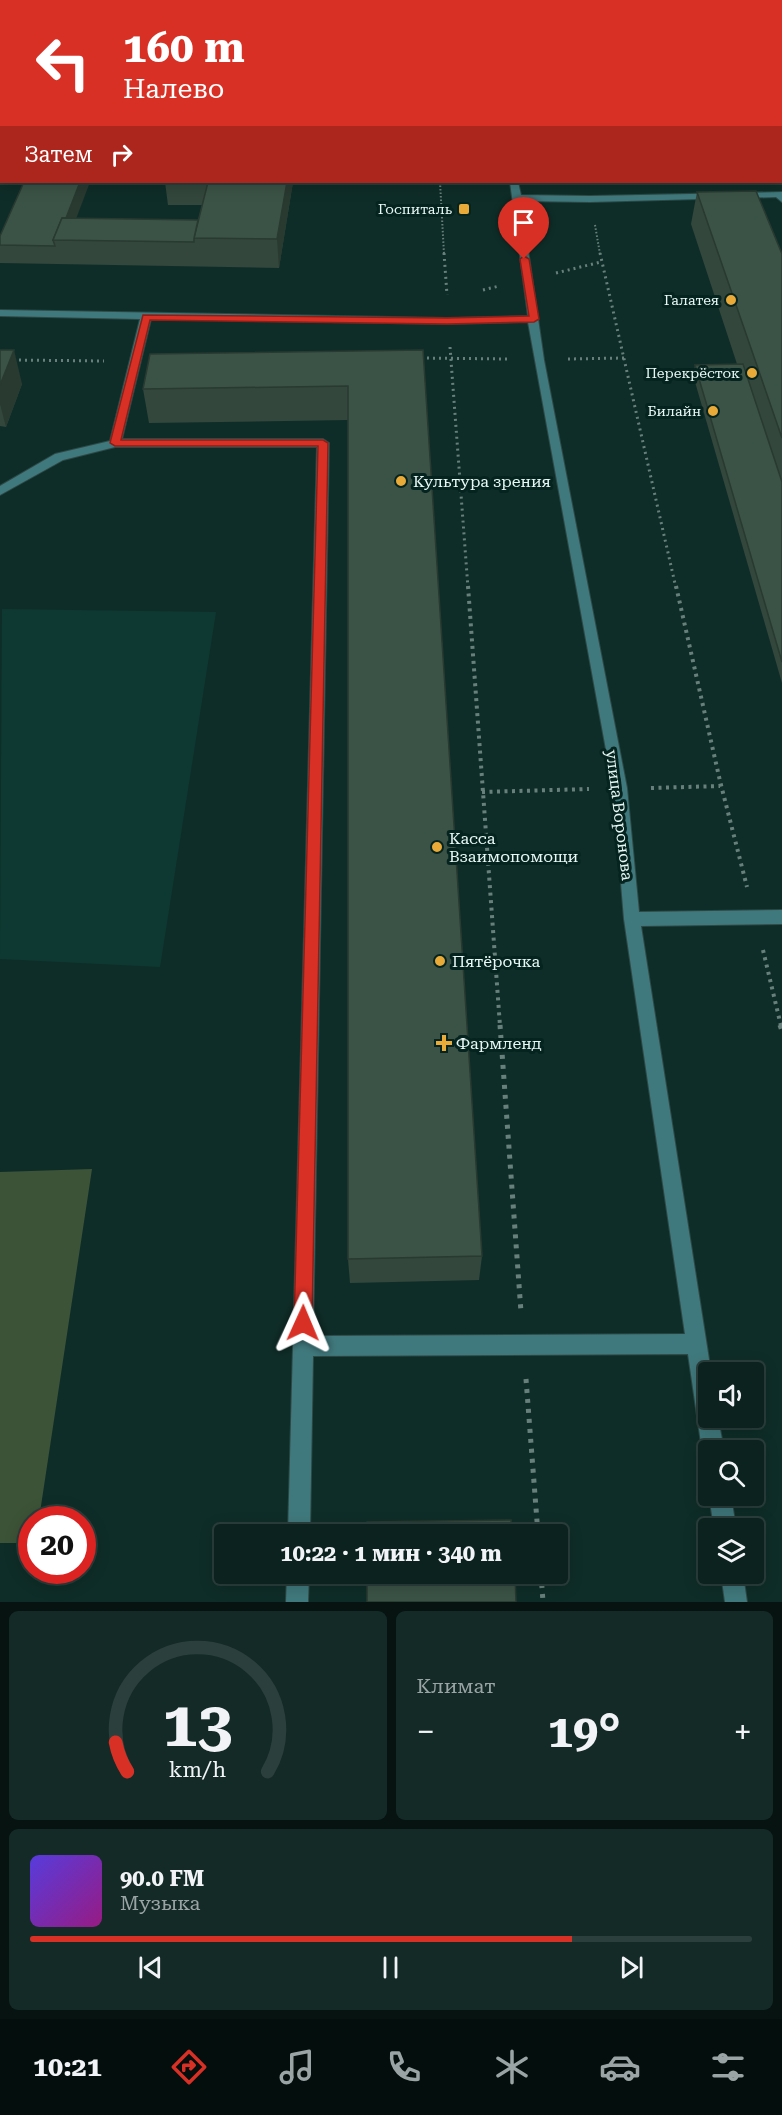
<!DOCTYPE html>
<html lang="ru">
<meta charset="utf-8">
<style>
:root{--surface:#0b221e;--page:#142a27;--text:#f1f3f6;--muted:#9aa4a4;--line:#2b3f3c;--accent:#d93025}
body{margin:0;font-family:"Roboto Serif",serif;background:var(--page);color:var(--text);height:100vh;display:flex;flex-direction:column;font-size:22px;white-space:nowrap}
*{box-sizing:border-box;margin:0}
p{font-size:20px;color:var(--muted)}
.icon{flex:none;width:33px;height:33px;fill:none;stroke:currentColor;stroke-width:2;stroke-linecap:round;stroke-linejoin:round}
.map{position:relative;height:1602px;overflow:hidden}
.sheet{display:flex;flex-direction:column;gap:9px;padding:9px;background:#061310;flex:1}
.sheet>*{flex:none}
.guide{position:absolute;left:0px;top:0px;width:783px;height:183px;box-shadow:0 3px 15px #0003,0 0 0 2px var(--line);background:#d93025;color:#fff;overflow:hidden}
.controls{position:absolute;left:698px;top:1362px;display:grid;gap:12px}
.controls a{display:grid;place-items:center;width:66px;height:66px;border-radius:6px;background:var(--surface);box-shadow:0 3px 15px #0003,0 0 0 2px var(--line);font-size:30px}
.speed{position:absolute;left:18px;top:1506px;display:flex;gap:12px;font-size:30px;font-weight:700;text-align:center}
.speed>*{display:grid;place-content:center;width:78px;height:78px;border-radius:50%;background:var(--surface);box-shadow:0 3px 15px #0003,0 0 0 2px var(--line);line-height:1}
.speed .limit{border:9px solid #d22;background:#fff;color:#111}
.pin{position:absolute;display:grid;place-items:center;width:51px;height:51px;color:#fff;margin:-62px -26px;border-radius:50% 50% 50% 0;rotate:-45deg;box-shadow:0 0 6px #0007}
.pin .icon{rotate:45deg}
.me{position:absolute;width:66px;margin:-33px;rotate:1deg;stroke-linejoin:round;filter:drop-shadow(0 0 4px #0008)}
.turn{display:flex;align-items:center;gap:21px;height:126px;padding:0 24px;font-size:27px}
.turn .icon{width:78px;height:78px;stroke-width:2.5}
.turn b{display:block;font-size:42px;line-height:51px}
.then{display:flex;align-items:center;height:57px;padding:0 24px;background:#0003;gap:12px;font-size:22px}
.big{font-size:45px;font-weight:700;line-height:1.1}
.sheet .card{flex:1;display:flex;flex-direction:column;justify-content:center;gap:9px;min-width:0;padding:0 21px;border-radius:9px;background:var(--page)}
.sheet .dial{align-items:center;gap:0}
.dial svg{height:156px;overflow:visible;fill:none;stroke:var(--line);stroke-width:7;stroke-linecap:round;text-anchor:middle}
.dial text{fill:var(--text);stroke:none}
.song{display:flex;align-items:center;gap:18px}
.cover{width:72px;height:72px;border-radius:9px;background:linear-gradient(135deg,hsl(250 70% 55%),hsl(310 70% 35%))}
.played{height:6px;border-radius:3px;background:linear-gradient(90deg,var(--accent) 75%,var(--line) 75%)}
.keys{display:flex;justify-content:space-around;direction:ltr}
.heat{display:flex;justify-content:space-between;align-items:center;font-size:33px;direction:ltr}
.sheet .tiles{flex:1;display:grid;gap:9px;grid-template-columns:1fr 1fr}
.card:last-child{grid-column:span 2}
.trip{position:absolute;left:214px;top:1524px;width:354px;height:60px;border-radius:6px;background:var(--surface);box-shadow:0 3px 15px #0003,0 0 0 2px var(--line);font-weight:700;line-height:60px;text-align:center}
.tab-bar{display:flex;height:96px;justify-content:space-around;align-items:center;background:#040e0c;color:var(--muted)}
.tab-bar .icon{width:42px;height:42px}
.tab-bar .current{color:var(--accent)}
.tab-bar b{font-size:27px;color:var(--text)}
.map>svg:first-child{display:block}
.built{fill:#0e3932}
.green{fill:#3d5337}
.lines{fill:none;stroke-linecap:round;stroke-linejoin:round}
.minor-casing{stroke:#2d4945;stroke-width:2}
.path-far3{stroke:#68807c;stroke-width:2;stroke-dasharray:1.5 2;stroke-linecap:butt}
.path-far2{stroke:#68807c;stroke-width:3;stroke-dasharray:2 4;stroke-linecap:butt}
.path-far1{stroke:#68807c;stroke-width:4;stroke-dasharray:3 4.5;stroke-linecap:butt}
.path{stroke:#68807c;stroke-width:5;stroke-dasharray:4 6;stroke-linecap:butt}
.minor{fill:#40797d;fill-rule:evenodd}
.wall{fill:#33473c}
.shaded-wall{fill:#293a31}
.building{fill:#3b5346;stroke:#293a31;stroke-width:1.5}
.route{fill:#d93025;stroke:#8d1f18;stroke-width:1.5}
.poi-dot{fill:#e9aa38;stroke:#05231f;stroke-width:2}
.labels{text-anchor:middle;stroke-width:6;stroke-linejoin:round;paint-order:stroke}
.far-poi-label{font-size:14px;fill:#e7f8f5;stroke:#05231f;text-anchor:end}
.poi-label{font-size:16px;fill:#e7f8f5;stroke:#05231f;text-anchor:start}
.street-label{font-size:16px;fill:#e7f8f5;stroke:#05231f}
</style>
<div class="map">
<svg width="782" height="1602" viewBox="0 0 782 1602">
<rect width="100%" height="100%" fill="#0f2d28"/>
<!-- built -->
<polygon class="built" points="2,609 216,612 160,967 0,959"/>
<!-- green -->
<polygon class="green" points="92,1169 39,1519 32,1520 31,1543 0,1543 0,1172"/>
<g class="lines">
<defs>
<g id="minor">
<polygon points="32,0 40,0 31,2"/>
<rect x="316" y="0" width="8" height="2"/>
<rect x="482" y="0" width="8" height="2"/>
<rect x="579" y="0" width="8" height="2"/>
<polygon points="729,0 739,0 728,2"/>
<polygon points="0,68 2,68 0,75"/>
<path d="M510 182H518L521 195 590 196 782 192V202L776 197 590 202 521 201 544 360 627 788 639 912 782 910V924L641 926 711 1372H708V1418H718L724 1450H708V1458L702 1450 688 1354 313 1356 310 1534H288L317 447H115L63 460 0 495V486L55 454 110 441 140 319 0 316V310L447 318 528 316ZM151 319 447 324 528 322 613 788 624 919 685 1334 313 1336 329 443 323 439H122Z"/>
<polygon points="709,1496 731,1496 736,1528 714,1528"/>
<polygon points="287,1574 309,1574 308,1602 286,1602"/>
<polygon points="721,1574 743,1574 747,1602 725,1602"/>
</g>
</defs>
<!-- minor casing -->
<use href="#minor" class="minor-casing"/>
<!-- path-far3 -->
<g class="path-far3">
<polyline points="440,182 444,254"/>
<polyline points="595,225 600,254"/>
</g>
<!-- path-far2 -->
<g class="path-far2">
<polyline points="444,253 447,295"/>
<polyline points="600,253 676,588"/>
<polyline points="556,273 601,262"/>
<polyline points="483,290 499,286"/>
<polyline points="450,347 468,588"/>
<polyline points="421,358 509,359"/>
<polyline points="568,359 625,358"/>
<polyline points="13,360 104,361"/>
</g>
<!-- path-far1 -->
<g class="path-far1">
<polyline points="468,586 500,1026"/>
<polyline points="676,586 720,781 747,887"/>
<polyline points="651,788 720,786"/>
<polyline points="482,792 589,789"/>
<polyline points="763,950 781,1026"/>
</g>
<!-- path -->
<g class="path">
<polyline points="500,1025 521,1312"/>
<polyline points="780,1025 782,1031"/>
<polyline points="526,1379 538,1534"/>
<polyline points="541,1574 543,1602"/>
</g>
<!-- minor -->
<use href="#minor" class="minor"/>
</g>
<!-- wall -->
<g class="wall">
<polygon points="601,0 662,0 663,2 602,2"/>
<polygon points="165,182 293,182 279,268 0,263 0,236 76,218 198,220 202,205 168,205"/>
<polygon points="697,192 782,254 782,683 693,375 695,365 737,364 691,224"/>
<polygon points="0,350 22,384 6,427 0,426"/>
<polygon points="423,350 482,1256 479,1280 350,1283 348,1259 348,420 149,423 143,389"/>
</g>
<!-- shaded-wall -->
<g class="shaded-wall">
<polygon points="80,182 90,182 68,240 57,240"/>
<polygon points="287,182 293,182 279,268 277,239"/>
<polygon points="14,350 22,384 6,427 0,404 0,385"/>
</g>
<!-- building -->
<g class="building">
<rect x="357" y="0" width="42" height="2"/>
<polygon points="611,0 662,0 663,2 611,2"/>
<polygon points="24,182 80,182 66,218 62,218 53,240 55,246 0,245 0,236"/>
<polygon points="208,182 287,182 277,239 194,238"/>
<polygon points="756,191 782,254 782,438 697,192"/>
<polygon points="62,218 198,220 194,238 194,242 53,240"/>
<polygon points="0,350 14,350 0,385"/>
<polygon points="423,350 482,1256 348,1259 348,386 143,389 150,354"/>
<polygon points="743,364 782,482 782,662 695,365"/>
<polygon points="511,1520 512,1534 367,1534 367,1522"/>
<polygon points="367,1574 515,1574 516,1602 367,1602"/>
</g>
<!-- route -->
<polygon class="route" points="524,256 529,259 539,319 534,322 447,324 150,320 121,440 323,440 328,443 312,1323 309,1329 303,1332 296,1329 294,1323 318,446 115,446 110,443 143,315 447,318 529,316 520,259"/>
<!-- markers -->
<g class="poi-dot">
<rect x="458" y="203" width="12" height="12" rx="3"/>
<circle cx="731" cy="300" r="6"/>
<circle cx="752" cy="373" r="6"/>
<circle cx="713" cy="411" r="6"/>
<circle cx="401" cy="481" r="6"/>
<circle cx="437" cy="847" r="6"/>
<circle cx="440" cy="961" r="6"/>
<path d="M441 1034h6v6h6v6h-6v6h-6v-6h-6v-6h6z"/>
</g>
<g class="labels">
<!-- far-poi labels -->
<g class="far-poi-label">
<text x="452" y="214">Госпиталь</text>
<text x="719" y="305">Галатея</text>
<text x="740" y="378">Перекрёсток</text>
<text x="701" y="416">Билайн</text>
</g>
<!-- poi labels -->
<g class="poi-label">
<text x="413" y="487">Культура зрения</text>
<text x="449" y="844">Касса<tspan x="449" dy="18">Взаимопомощи</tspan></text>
<text x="452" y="967">Пятёрочка</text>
<text x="456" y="1049">Фармленд</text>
</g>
<!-- street labels -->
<g class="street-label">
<text transform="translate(620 815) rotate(83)" y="6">улица Воронова</text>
</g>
</g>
</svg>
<div class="controls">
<a><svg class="icon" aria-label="sound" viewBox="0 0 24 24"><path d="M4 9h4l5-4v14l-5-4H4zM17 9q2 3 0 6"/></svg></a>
<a><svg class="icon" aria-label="search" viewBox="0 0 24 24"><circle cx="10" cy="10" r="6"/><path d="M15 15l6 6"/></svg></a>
<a><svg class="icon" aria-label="layers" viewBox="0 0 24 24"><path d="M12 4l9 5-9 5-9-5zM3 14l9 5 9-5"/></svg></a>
</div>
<div class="speed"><div class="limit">20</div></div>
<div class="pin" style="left:524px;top:259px;background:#d93025"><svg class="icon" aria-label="arrive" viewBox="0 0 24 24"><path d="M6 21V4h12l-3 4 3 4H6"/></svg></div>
<svg class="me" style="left:303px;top:1323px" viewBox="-20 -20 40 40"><path d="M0-17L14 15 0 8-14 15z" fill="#d93025" stroke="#fff" stroke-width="4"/></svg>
<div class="trip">10:22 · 1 мин · 340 m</div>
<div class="guide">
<div class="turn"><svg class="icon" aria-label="left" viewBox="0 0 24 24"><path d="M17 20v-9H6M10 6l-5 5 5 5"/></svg><div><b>160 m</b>Налево</div></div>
<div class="then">Затем<svg class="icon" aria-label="right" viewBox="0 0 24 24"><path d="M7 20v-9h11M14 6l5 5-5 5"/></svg></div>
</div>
</div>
<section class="sheet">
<div class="tiles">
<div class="card dial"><svg viewBox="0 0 100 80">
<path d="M14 69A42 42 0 1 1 86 69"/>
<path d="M14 69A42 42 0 0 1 8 54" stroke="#d93025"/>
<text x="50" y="56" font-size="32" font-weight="700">13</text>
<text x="50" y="72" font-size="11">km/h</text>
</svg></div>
<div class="card"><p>Климат</p>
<div class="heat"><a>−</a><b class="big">19°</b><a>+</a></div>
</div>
<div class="card">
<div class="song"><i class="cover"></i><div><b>90.0 FM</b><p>Музыка</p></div></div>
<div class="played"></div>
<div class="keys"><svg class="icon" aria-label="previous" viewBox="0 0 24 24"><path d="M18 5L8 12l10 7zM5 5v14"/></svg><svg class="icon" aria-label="pause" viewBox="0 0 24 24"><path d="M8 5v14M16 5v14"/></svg><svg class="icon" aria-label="next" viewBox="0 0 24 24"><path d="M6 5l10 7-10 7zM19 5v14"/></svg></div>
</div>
</div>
</section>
<nav class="tab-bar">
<b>10:21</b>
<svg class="icon current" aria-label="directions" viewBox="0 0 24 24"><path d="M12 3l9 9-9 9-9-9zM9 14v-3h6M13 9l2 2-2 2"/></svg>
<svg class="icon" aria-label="music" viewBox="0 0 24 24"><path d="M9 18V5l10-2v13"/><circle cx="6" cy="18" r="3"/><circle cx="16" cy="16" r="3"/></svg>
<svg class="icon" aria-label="phone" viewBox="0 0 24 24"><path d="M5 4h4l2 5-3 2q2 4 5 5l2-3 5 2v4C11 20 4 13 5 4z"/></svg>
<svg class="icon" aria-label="climate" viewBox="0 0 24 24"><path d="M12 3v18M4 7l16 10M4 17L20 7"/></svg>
<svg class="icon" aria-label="car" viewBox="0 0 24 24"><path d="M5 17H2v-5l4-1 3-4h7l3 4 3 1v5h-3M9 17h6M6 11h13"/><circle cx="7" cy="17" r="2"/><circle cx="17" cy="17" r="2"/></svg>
<svg class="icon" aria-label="filters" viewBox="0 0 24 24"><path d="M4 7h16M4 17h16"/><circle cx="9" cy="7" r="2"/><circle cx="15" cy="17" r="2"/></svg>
</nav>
